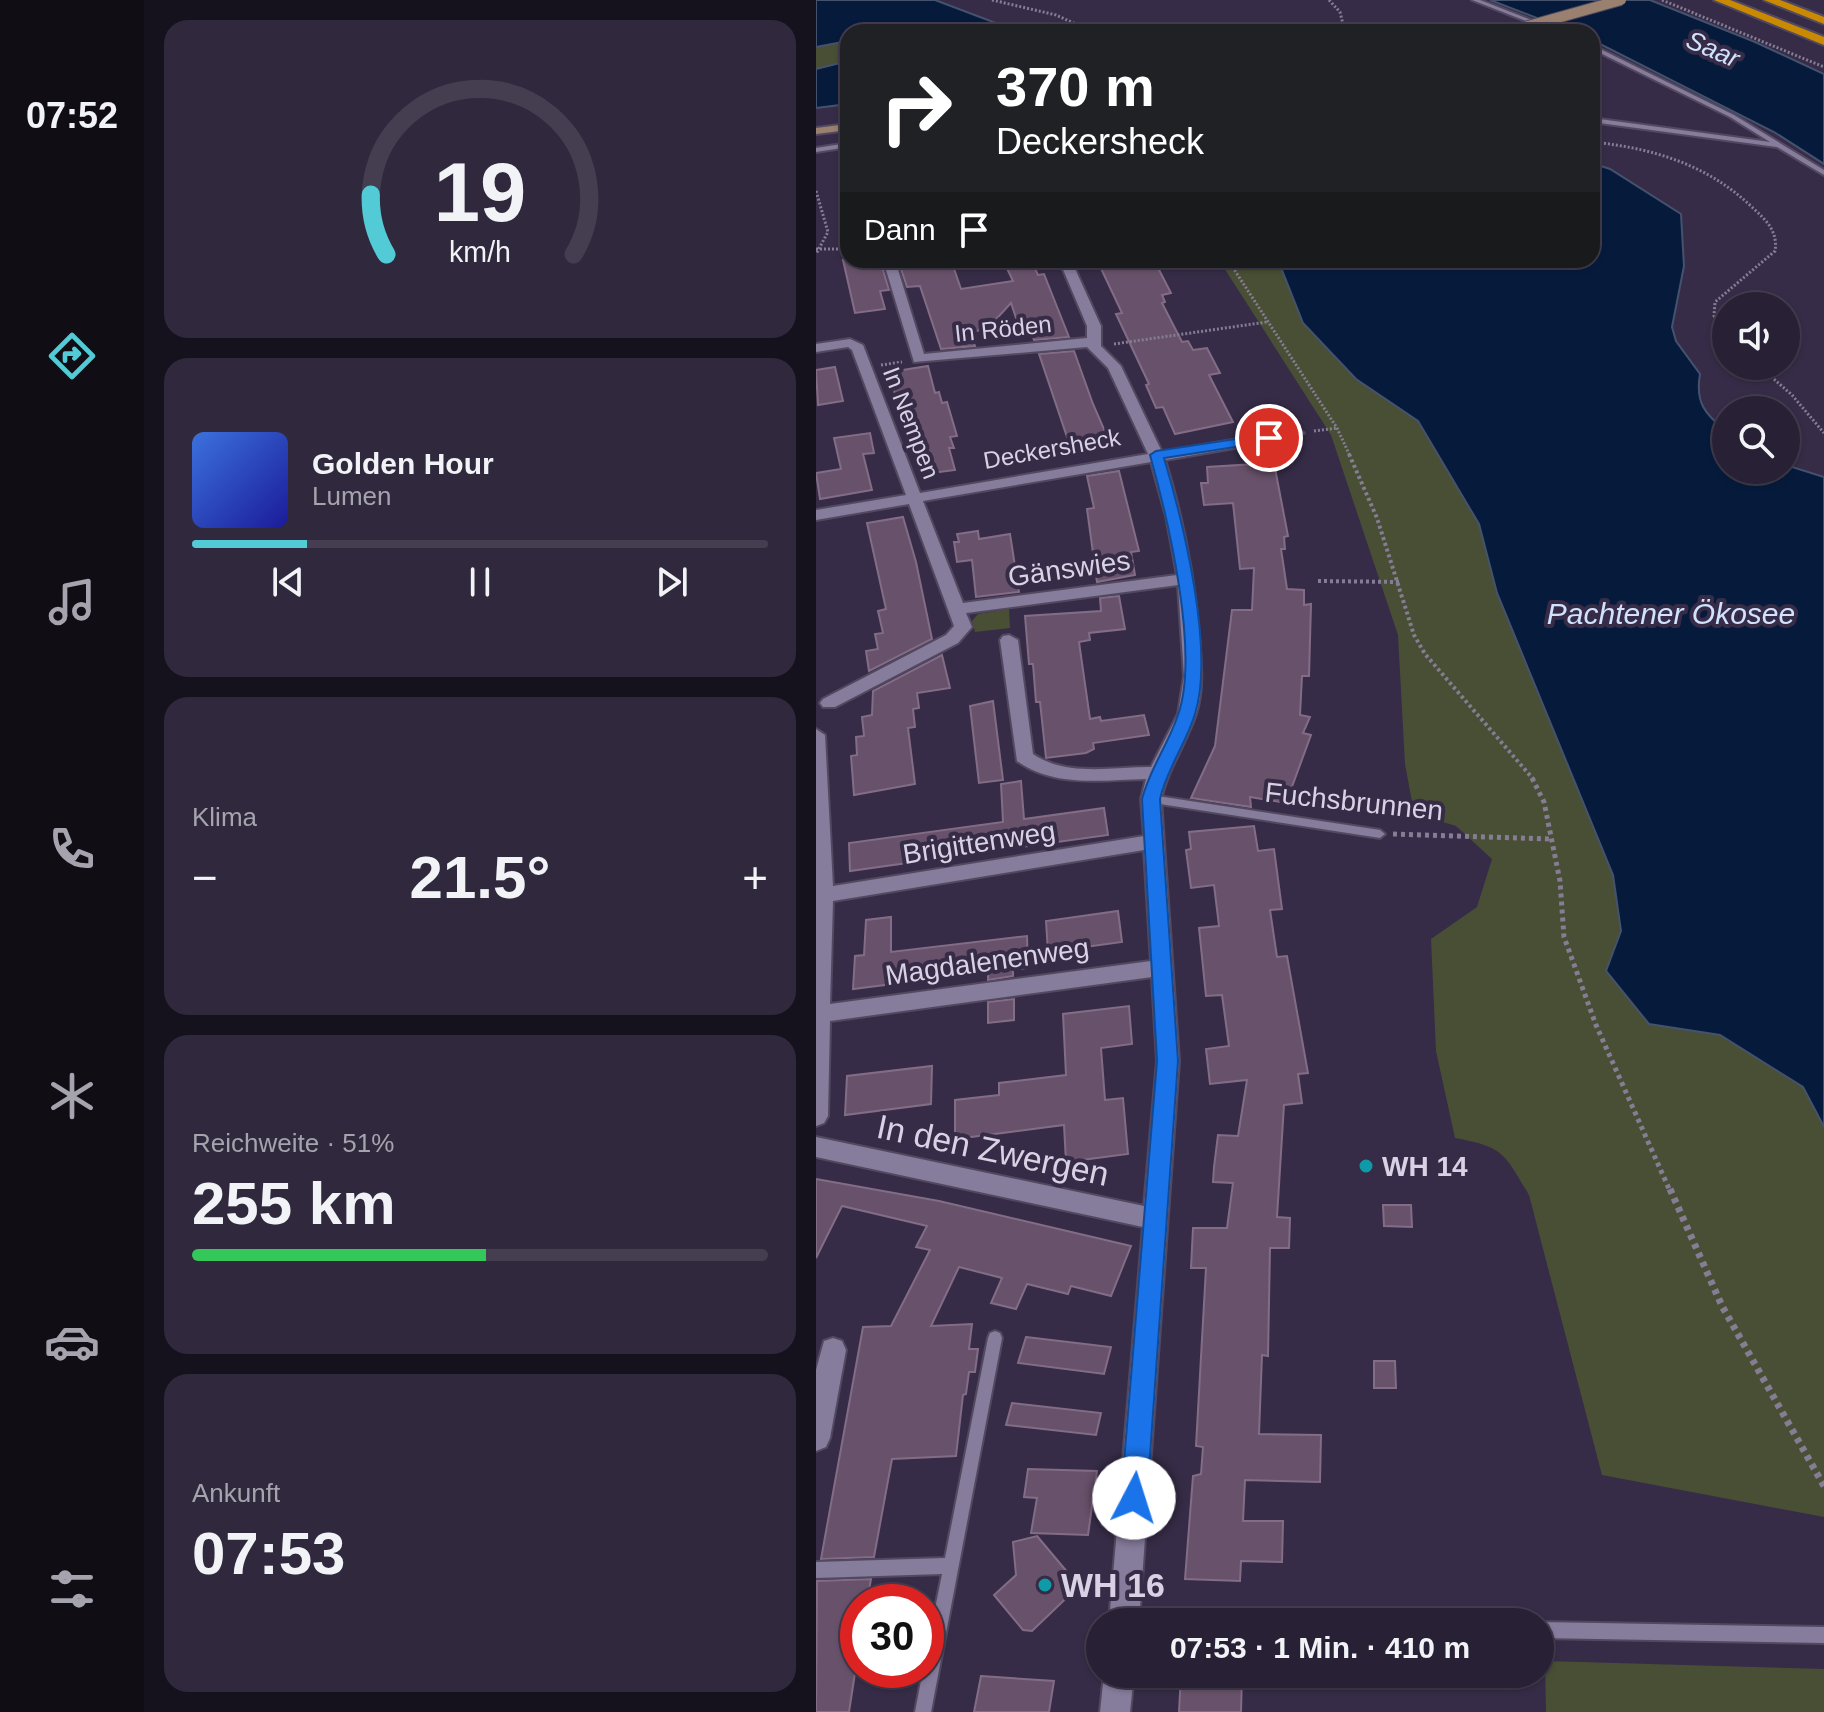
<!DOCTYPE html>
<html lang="de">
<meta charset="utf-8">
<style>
:root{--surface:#282135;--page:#30293d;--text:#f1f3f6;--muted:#a5a3ad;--line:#443e50;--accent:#52cbd7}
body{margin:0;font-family:Arial,sans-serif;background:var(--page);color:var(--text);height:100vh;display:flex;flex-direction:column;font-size:30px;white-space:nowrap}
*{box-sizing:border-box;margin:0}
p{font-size:26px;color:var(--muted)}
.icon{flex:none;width:44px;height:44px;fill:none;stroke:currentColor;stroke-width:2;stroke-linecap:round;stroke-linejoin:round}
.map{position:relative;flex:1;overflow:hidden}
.details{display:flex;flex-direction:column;gap:20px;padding:20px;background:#16121d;width:672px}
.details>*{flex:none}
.banner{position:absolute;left:24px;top:24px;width:760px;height:244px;border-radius:24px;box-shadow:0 2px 6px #0004,0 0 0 2px var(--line);background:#202124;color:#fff;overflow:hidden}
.controls{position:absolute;left:896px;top:292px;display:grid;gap:16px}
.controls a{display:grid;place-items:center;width:88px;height:88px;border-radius:50%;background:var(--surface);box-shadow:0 2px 6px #0004,0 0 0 2px var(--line);font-size:40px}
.speed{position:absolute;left:24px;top:1584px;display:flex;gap:16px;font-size:40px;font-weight:700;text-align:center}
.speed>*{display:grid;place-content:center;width:104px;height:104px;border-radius:50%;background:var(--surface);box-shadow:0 2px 6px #0004,0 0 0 2px var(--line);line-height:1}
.speed .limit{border:12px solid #d22;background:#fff;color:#111}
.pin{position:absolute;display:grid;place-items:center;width:68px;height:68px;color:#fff;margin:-34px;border:4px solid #fff;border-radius:50%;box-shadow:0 2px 8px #0007}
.me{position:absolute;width:88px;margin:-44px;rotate:5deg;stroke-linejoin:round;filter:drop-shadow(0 0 6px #0008)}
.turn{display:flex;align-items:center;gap:28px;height:168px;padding:0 24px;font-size:36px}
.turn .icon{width:104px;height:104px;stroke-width:2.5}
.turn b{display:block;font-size:56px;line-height:68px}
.then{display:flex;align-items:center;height:76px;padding:0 24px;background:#0003;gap:16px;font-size:30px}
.big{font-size:60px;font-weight:700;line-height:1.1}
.details .card{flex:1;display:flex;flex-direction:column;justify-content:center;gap:12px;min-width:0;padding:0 28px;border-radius:24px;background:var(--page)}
.details .dial{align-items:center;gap:0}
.dial svg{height:208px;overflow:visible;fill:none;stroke:var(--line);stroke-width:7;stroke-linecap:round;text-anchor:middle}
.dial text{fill:var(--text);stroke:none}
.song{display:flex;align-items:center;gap:24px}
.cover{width:96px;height:96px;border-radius:12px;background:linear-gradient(135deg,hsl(220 70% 55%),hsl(240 70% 35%))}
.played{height:8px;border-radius:4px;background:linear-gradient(90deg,var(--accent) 20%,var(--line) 20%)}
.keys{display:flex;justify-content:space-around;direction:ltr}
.heat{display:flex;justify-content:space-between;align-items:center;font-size:44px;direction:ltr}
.charge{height:12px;border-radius:6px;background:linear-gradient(90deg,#34c759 51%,var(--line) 0)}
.trip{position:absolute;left:270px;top:1608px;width:468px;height:80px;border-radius:40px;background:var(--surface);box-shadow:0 2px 6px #0004,0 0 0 2px var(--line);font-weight:700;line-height:80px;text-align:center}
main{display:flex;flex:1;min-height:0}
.tab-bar{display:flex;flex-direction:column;width:144px;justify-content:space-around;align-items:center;background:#100d15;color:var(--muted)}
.tab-bar .icon{width:56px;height:56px}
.tab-bar .on{color:var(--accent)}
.tab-bar b{font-size:36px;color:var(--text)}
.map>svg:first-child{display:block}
.green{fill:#494f34}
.water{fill:#061b3c;stroke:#45526e;stroke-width:2}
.building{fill:#68526b;stroke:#836c86;stroke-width:2}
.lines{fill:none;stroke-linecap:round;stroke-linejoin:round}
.lane-casing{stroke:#524960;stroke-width:4}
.street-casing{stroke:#524960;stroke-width:4}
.secondary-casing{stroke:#524960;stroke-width:4}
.highway-casing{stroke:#524960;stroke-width:4}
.path-far3{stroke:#857d94;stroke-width:3;stroke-dasharray:2 2;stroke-linecap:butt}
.path-far2{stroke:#857d94;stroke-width:4;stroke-dasharray:3 3;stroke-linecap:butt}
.path-far1{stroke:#857d94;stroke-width:5;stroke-dasharray:4 4;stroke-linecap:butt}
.path{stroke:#857d94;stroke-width:7;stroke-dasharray:5 5;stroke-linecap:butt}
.lane{fill:#867c9c;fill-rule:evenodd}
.street{fill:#867c9c;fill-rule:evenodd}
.secondary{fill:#9a806e;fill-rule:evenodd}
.highway{fill:#ca8903;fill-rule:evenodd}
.secondary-bridge-casing{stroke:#524960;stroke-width:12;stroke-linecap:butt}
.secondary-bridge{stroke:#9a806e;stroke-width:10}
.route{fill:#1a73e8;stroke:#114b97;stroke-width:2}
.culture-dot{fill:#0f9aa8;stroke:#362c47;stroke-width:3}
.labels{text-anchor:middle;stroke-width:8;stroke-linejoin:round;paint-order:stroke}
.far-street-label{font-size:24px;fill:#d8d2e4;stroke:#362c47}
.far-water-label{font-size:26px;font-style:italic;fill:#d1e2fc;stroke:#362c47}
.street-label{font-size:28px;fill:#d8d2e4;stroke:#362c47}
.poi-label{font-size:28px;font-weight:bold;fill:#d8d2e4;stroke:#362c47;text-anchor:start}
.water-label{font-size:30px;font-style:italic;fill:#d1e2fc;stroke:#362c47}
.near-street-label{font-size:34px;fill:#d8d2e4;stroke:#362c47}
.near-poi-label{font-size:34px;font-weight:bold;fill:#d8d2e4;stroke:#362c47;text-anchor:start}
</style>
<main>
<nav class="tab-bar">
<b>07:52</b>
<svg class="icon on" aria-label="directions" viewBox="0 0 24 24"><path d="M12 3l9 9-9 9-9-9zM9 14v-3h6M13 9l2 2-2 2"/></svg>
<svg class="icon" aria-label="music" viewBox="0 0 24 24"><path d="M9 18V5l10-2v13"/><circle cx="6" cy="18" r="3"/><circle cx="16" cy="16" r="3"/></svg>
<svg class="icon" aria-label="phone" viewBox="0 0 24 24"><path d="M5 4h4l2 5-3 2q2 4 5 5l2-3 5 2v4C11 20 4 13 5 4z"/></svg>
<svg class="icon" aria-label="climate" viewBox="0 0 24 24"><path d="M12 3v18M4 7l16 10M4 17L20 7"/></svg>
<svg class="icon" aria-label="car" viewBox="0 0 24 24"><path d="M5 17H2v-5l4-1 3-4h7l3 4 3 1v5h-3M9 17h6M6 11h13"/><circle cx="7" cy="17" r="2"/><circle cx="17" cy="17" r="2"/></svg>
<svg class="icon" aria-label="filters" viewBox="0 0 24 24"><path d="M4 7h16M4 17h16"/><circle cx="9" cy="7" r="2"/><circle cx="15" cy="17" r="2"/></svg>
</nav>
<section class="details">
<div class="card dial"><svg viewBox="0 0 100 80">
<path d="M14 69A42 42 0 1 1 86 69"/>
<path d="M14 69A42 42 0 0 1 8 46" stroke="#52cbd7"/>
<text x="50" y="56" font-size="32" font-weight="700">19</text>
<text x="50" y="72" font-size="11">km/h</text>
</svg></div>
<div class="card">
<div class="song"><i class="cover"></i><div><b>Golden Hour</b><p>Lumen</p></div></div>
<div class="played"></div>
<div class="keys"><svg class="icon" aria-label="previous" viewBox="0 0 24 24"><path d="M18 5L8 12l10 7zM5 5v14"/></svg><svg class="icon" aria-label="pause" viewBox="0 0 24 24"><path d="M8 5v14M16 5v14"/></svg><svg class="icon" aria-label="next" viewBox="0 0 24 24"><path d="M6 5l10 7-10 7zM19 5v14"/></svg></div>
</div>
<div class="card"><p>Klima</p>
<div class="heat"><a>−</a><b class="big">21.5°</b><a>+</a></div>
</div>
<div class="card"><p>Reichweite · 51%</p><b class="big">255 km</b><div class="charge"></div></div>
<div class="card"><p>Ankunft</p><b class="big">07:53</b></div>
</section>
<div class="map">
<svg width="1008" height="1712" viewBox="0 0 1008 1712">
<rect width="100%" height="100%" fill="#362c47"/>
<!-- green -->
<g class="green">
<polygon points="32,41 32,61 0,69 0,47"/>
<path d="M403 260H462L487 323 540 379 602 421 663 524 681 593 797 875 805 931 833 1024 904 1035 987 1087 1008 1127V1517L786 1475 713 1195C688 1153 688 1147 639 1138L620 1051 615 939 661 907 676 859 640 826 598 813 589 764 582 635 515 435Z"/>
<polygon points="193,609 194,628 159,632 156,621 162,614"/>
<polygon points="729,1661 1008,1669 1008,1712 730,1712"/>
</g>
<!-- water -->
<g class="water">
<polygon points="0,0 119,0 193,28 173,32 32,32 32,41 0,47"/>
<polygon points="674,0 834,0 939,42 1008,74 1008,164 958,132 776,40 776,32 758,32"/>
<polygon points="32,61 32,104 0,108 0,69"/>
<path d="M776 163 794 169 865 214 868 266 856 327 860 341 884 374C879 403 889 414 910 431V470H970V465L1008 477V1127L987 1087 904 1035 833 1024 790 971 805 931 797 875 681 593 663 524 602 421 540 379 487 323 462 260H776Z"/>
</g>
<!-- building -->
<g class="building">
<polygon points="27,260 64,260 73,290 64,291 69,309 39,313"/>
<polygon points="82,260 135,260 145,289 197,281 187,260 215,260 222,275 228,274 253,337 218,340 210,320 201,321 195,303 171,329 154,332 159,346 125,349 104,286 91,287"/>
<polygon points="281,260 338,260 355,293 346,295 349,302 346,303 366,342 372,341 377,350 391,348 404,373 393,375 417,422 359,434 347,407 340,408 330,385 333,384 300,314 306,313"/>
<polygon points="258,351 277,404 294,443 255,449 223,354"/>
<polygon points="112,366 119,393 123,392 126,403 131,402 141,436 134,437 138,448 133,448 139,470 109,474 94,421 90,412 83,413 74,372"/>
<polygon points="19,367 27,401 2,405 0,370"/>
<polygon points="54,433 58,453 47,454 56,490 4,499 0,473 25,469 18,438"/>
<polygon points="458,463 472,536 468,537 469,549 465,549 471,589 488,590 488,605 495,604 493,676 486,676 484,715 494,717 487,733 495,735 470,803 434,797 435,807 375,798 399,746 416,610 436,610 438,568 424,569 417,503 388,505 385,483 392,483 391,467"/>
<polygon points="303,471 323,551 315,552 319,575 281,582 271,509 278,508 271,476"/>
<polygon points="87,517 100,562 116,639 53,671 50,651 62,649 59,634 67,633 62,611 70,609 51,523"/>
<polygon points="162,531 163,539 194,534 203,592 160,597 156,560 141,562 138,542 143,542 141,534"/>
<polygon points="303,596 309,629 273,633 274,640 263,642 274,719 284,717 285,721 328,715 333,735 277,743 278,749 270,753 230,758 224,702 220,702 217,664 213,664 209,616 285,611 284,598"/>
<polygon points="126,655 134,688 101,693 103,708 97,709 99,727 92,728 99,784 38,795 35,756 41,755 40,737 48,736 46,717 56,715 57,691"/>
<polygon points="177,701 187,780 163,783 154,706"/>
<polygon points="205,781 208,819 288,808 292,835 34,871 33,843 187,822 185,784"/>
<polygon points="438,826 442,851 458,849 466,909 454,910 461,957 471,956 492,1073 482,1074 486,1103 468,1105 461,1217 474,1218 473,1248 454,1248 452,1356 446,1355 443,1434 505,1435 504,1482 429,1480 427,1521 467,1521 466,1562 425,1561 424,1581 369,1579 377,1476 385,1474 387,1447 380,1446 390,1268 375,1268 377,1228 411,1228 417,1183 397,1182 398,1167 402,1135 422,1136 431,1080 394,1084 390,1049 413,1046 406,995 390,996 383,928 403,926 398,885 375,888 370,850 375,849 373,832"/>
<polygon points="302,911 306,942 232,952 230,921"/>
<polygon points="75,917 75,952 211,936 212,968 197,970 197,976 172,980 172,972 37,989 39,956 48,955 50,920"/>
<polygon points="198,999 198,1020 172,1023 172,1002"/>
<polygon points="313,1006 316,1044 285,1048 289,1100 307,1098 312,1154 250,1162 248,1125 139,1139 139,1100 183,1095 183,1083 250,1075 247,1014"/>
<polygon points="116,1066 115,1104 29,1115 31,1076"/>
<polygon points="0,1179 123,1201 315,1246 295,1296 255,1286 252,1294 211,1284 200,1309 175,1303 186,1278 143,1267 115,1326 156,1324 153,1349 162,1349 159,1372 153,1372 150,1394 147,1395 140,1456 76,1459 58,1557 5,1559 47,1327 75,1326 114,1250 100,1247 111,1226 26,1206 0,1258"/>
<polygon points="567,1205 595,1205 596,1227 568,1226"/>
<polygon points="210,1337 295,1347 288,1374 202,1363"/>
<polygon points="558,1361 579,1361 580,1388 558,1388"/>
<polygon points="196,1403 285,1413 280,1435 190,1425"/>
<polygon points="212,1469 281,1471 272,1535 215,1533 221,1498 208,1497"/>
<polygon points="221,1536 263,1586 216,1631 207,1630 178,1595 200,1575 197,1542"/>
<polygon points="55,1579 51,1602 42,1602 42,1672 39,1673 33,1712 0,1712 1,1581"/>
<polygon points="365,1674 426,1674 425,1712 363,1712"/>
<polygon points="165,1676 238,1681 233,1712 158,1712"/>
</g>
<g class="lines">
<defs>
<g id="lane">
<polygon points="656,0 664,0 746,32 738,32"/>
<polygon points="776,45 918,115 1008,170 1008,175 961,147 776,122 776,118 954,142 914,117 776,49"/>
<polygon points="32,143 32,147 0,152 0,148"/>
<polygon points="335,795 564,830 569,834 564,838 331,802 330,799 331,796"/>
<polygon points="179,1331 184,1333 186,1338 115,1712 99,1712 107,1670 110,1670 110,1654 126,1574 0,1578 0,1562 129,1558 172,1338 174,1333"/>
<polygon points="724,1622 1008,1627 1008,1643 724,1638"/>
</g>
<g id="street">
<path d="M67 260H79L108 354 271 338V326L243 260H255L285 326V346L305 366 346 452 481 429 488 433 481 437 349 460C367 518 378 574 383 635 385 661 388 689 380 714 370 744 352 768 345 799L363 1061 323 1622H293L327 1227 0 1157V1137L328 1206 341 1061 336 977 14 1021 12 1116 8 1123 0 1126V729L9 735 17 886 328 836 325 799 330 779C287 780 239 788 201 761L184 640 187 636 193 635 202 640 217 754C250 777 297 767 335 767L362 714 368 676 362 585 150 613 156 627 142 643 19 707H7L4 703 7 699 130 635 138 626 93 504 0 520V510L90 495 36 350 32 347 0 352V344L34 339 47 345 104 493 332 454 292 368 271 347 98 362ZM335 462 350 516 361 575 147 603 107 501ZM328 850 335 961 14 1004 17 901Z"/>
<polygon points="17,1338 26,1341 30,1350 14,1438 10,1447 0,1451 0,1370 8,1341"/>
<polygon points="288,1674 318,1674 314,1712 284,1712"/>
</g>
<polygon id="secondary" points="32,124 32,130 0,134 0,128"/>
<g id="highway">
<polygon points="898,0 914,0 1008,37 1008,45"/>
<polygon points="948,0 964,0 1008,17 1008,24"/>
</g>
</defs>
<!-- lane casing -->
<use href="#lane" class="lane-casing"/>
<!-- street casing -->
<use href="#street" class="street-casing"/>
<!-- secondary casing -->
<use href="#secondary" class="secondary-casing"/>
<!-- highway casing -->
<use href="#highway" class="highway-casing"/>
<!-- path-far3 -->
<g class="path-far3">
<polyline points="176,0 240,15 277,32"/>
<polyline points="513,0 524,12 529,32"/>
<polyline points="846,0 1008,67"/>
<polyline points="195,24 221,32"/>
<polyline points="187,32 206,28"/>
<path d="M776 142C837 148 893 165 938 209 951 221 962 232 959 251L899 302 898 316 910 334"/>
<polyline points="0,191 12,232 0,254"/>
<polyline points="0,249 32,249"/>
<polyline points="412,260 521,428 534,456"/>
<polyline points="298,344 451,322"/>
<polyline points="65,365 86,362"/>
<polyline points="943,366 976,395 1008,433"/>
<polyline points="498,431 521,428"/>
</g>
<!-- path-far2 -->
<g class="path-far2">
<polyline points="533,454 561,518 598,635 609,654 718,780"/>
<polyline points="502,581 584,582"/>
</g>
<!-- path-far1 -->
<g class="path-far1">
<polyline points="716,778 728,802 744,881 748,937 780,1025 854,1191"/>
<polyline points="577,834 736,839"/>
</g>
<!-- path -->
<polyline class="path" points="854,1189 906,1306 1008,1486"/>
<!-- lane -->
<use href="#lane" class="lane"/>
<!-- street -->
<use href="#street" class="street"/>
<!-- secondary -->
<use href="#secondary" class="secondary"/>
<!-- highway -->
<use href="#highway" class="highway"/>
<defs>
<polyline id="secondary-bridge" points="691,32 805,0"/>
</defs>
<!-- secondary-bridge casing -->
<use href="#secondary-bridge" class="secondary-bridge-casing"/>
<!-- secondary-bridge -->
<use href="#secondary-bridge" class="secondary-bridge"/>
</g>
<!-- route -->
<path class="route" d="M453 434 457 435V441L348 458C367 522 399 650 379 714 370 744 351 768 344 799L362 1061 331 1498 327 1507 318 1511 309 1507 305 1498 341 1061 326 799C334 768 352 745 362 715 384 653 352 519 334 455L340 451Z"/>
<!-- markers -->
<g class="culture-dot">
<circle cx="550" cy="1166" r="8"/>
<circle cx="229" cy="1585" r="8"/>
</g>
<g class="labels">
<!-- far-street labels -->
<g class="far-street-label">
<text transform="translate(187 329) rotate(-6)" y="8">In Röden</text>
<text transform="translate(95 423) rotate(69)" y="8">In Nempen</text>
<text transform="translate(236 449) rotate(-10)" y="8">Deckersheck</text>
</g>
<!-- far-water labels -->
<g class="far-water-label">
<text transform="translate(897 49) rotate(23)" y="9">Saar</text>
</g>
<!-- street labels -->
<g class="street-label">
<text transform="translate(253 568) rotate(-8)" y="10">Gänswies</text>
<text transform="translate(538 801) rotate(6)" y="10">Fuchsbrunnen</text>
<text transform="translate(163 842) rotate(-9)" y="10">Brigittenweg</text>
<text transform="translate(171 961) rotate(-8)" y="10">Magdalenenweg</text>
</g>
<!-- poi labels -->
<g class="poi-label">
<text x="566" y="1176">WH 14</text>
</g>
<!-- water labels -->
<g class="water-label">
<text x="855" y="624">Pachtener Ökosee</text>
</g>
<!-- near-street labels -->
<g class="near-street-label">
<text transform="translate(177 1150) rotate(12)" y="12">In den Zwergen</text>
</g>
<!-- near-poi labels -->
<g class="near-poi-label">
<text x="245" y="1597">WH 16</text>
</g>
</g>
</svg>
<div class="controls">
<a><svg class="icon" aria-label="sound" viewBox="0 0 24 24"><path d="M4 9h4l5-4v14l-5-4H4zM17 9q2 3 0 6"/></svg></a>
<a><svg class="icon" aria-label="search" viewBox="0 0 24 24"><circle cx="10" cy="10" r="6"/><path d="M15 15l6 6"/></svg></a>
</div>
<div class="speed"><div class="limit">30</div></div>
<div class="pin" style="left:453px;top:438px;background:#d93025"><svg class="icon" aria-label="arrive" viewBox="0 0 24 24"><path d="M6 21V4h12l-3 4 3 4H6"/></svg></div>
<svg class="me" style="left:318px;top:1498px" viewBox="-20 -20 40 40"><circle r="19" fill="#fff"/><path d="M0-13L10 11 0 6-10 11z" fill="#1a73e8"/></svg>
<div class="trip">07:53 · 1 Min. · 410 m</div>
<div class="banner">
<div class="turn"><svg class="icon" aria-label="right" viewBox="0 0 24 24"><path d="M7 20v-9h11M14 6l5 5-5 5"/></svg><div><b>370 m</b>Deckersheck</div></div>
<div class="then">Dann<svg class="icon" aria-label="arrive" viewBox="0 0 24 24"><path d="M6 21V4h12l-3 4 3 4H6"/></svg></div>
</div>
</div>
</main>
